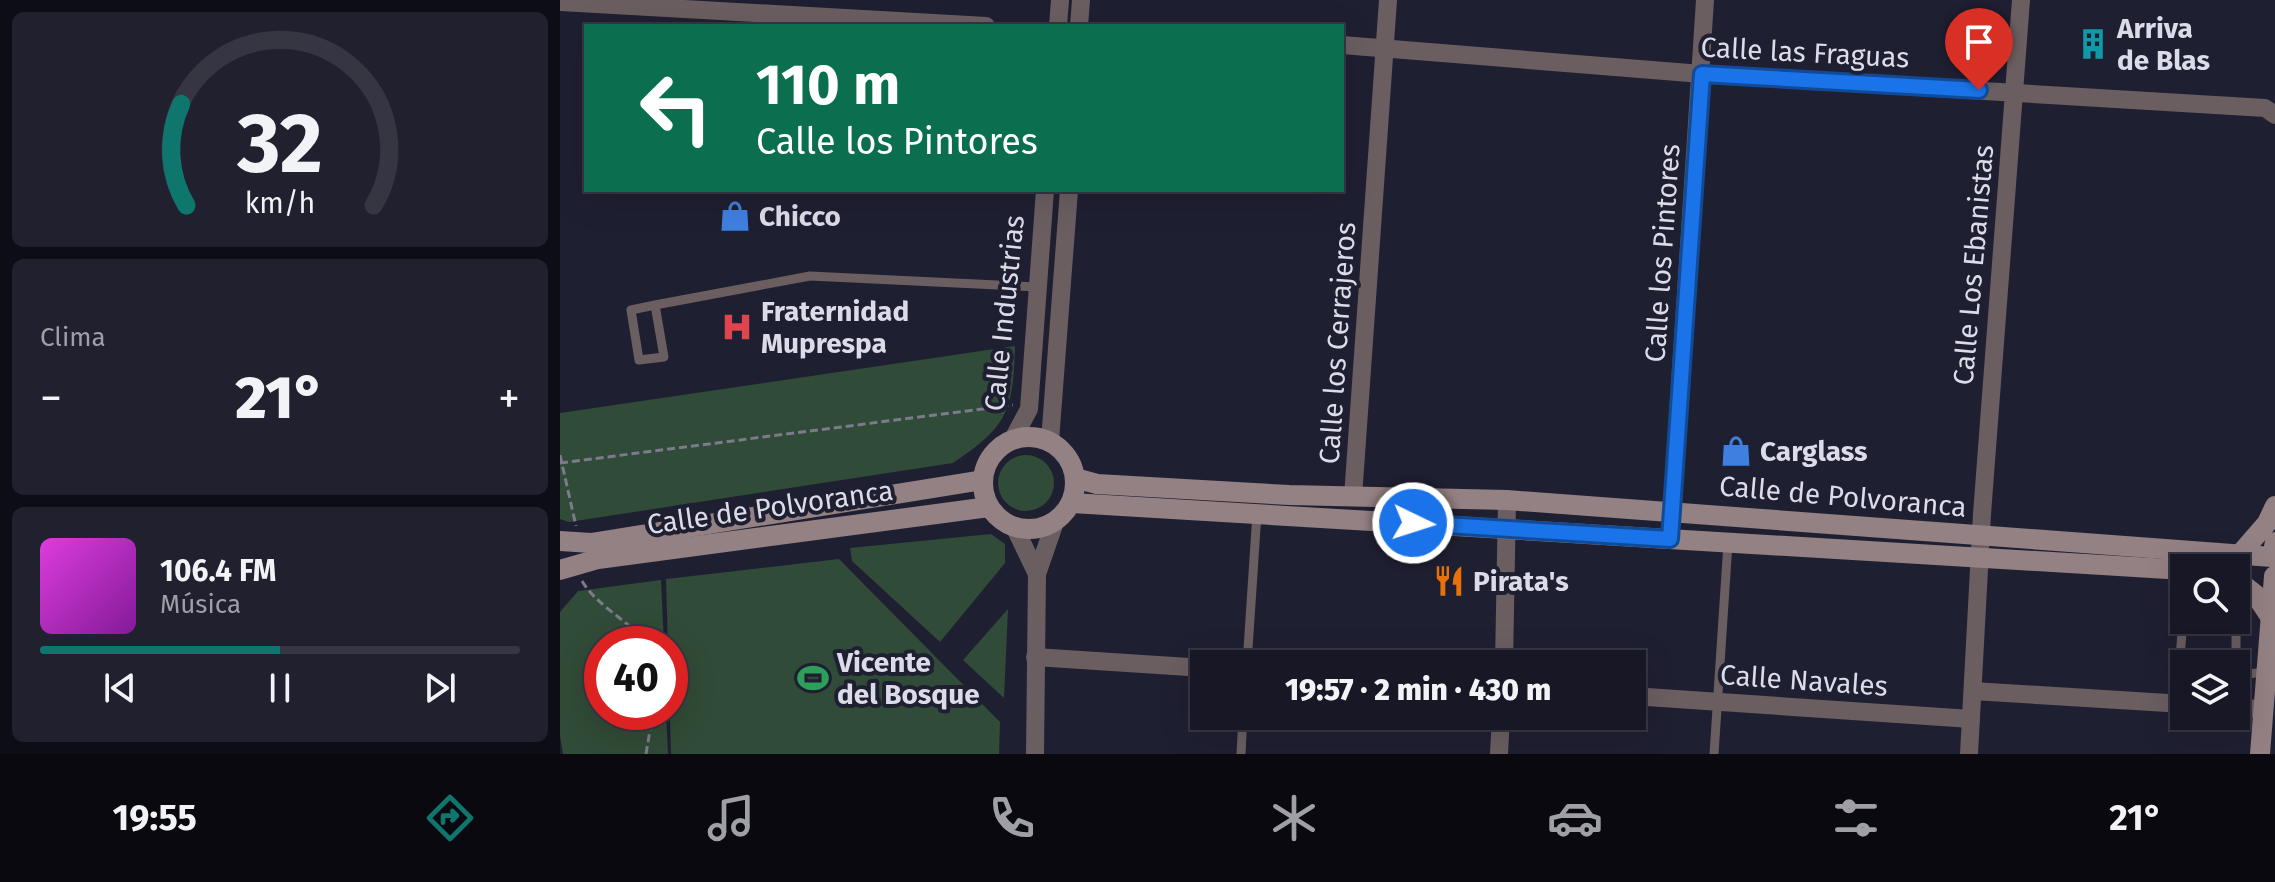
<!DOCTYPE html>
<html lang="es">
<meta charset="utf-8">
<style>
:root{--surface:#171726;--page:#20202e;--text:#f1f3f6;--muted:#9e9fa7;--line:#363643;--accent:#0f766e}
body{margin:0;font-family:"Fira Sans",sans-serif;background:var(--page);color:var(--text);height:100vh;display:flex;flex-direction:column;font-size:30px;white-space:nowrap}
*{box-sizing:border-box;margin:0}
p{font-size:26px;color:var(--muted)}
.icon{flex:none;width:44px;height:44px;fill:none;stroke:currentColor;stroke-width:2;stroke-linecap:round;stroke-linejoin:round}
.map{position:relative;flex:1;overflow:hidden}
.panel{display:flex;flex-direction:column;gap:12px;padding:12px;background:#0d0d15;width:560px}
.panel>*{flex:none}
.hud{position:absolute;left:24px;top:24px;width:760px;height:168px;border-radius:0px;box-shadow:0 8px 32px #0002,0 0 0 2px var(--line);background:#0b6e4f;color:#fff;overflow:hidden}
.tools{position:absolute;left:1610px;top:554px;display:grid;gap:16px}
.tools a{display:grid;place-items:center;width:80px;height:80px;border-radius:0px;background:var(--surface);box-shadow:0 8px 32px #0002,0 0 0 2px var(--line);font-size:40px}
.speed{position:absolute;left:24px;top:626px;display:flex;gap:16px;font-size:40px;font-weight:700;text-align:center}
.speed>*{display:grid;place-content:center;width:104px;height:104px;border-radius:50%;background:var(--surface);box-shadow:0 8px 32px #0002,0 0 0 2px var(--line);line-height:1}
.speed .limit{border:12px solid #d22;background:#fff;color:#111}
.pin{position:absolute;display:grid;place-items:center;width:68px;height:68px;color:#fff;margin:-82px -34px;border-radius:50% 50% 50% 0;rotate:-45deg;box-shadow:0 0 8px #0007}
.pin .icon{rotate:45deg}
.me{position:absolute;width:88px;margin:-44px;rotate:94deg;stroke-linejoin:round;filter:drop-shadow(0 0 6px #0008)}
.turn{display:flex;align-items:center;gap:28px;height:168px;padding:0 40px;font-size:36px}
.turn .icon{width:104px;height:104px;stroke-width:2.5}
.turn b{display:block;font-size:56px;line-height:68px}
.big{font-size:60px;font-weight:800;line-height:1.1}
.panel .card{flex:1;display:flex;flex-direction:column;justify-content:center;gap:12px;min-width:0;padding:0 28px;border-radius:12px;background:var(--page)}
.panel .dial{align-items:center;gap:0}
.dial svg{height:208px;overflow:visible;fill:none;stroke:var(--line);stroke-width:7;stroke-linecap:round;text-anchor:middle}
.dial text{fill:var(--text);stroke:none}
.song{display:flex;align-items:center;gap:24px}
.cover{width:96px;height:96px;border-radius:12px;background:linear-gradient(135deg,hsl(300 70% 55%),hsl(290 70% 35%))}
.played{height:8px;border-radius:4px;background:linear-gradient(90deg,var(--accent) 50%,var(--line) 50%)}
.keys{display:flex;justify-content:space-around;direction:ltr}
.heat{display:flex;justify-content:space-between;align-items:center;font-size:44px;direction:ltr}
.trip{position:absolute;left:630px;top:650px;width:456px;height:80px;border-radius:0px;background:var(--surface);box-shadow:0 8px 32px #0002,0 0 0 2px var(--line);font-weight:800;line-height:80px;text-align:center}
.menu{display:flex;height:128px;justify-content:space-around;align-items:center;background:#09090f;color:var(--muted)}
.menu .icon{width:56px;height:56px}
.menu .on{color:var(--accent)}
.menu b{font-size:36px;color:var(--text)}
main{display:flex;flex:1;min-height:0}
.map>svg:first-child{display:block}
.green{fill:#304b37}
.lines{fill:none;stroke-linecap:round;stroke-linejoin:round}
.path{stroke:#7b7b8b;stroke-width:3;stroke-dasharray:8 4;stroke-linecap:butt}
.lane{stroke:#6a5e60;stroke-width:9}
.street{stroke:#6a5e60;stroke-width:18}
.secondary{stroke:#948183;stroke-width:20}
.route-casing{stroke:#114b97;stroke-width:20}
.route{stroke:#1a73e8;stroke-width:14}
.labels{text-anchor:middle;stroke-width:8;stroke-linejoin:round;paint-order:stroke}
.poi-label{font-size:28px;font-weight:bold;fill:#dcdce9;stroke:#1f1f32;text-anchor:start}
.street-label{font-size:28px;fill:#dcdce9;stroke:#1f1f32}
</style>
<main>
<section class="panel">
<div class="card dial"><svg viewBox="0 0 100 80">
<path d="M14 69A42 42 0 1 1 86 69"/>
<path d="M14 69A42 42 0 0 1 12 30" stroke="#0f766e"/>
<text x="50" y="56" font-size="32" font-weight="700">32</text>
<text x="50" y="72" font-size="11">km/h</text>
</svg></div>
<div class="card"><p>Clima</p>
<div class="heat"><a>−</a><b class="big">21°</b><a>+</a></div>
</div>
<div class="card">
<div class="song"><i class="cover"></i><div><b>106.4 FM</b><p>Música</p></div></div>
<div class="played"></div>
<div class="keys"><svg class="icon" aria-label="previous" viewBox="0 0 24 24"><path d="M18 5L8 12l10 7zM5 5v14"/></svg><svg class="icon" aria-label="pause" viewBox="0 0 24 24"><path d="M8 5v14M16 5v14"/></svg><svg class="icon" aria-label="next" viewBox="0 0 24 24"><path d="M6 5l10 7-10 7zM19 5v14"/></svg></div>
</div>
</section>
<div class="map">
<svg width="1715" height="754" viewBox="0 0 1715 754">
<rect width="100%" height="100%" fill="#1f1f32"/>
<!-- green -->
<g class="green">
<path d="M455 346C453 411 448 426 393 463L9 522 0 519V413Z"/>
<circle cx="466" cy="483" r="28"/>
<polygon points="431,534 445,544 445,563 380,642 292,561 290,548"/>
<polygon points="279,559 440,722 439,754 111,754 106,579"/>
<polygon points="101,580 104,644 42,644 42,712 106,712 108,754 3,754 0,736 0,612 18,591"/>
<polygon points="448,609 444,698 403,660"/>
</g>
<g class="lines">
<!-- path -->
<g class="path">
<polyline points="0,455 16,526"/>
<polyline points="0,463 453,405"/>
<path d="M22 581C37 606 69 621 88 644"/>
<polyline points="86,754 93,712"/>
</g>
<!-- lane -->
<g class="lane">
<polyline points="95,305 104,357 79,360 71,310 95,305 250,276 477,287"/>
<polyline points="1624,608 1617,695 1624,695"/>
<polyline points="1670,620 1676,625 1676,678"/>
<polyline points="687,664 697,513"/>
<polyline points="1678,675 1706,672"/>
<polyline points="681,754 683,716"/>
<polyline points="1154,754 1168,543"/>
</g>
<!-- street -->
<g class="street">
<polyline points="0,2 426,26"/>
<polyline points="498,26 500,0"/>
<polyline points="519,26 521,0"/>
<polyline points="782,45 1142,74 1705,108 1715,115"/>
<polyline points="453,439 469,409 485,190"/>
<polyline points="490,441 509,190"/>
<polyline points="793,497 828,0"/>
<polyline points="455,528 477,574"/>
<polyline points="1110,539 1145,0"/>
<polyline points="475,657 644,668"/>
<polyline points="944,664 947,500"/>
<polyline points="1413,691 1624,704"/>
<polyline points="1072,696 1411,719"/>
<polyline points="1676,708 1703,709"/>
<polyline points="475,754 477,574 495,522"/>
<polyline points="939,754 941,716"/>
<polyline points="1409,754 1422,514 1461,0"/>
</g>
<!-- secondary -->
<g class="secondary">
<circle cx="469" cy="483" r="46"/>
<polyline points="515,478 537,484 729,495 947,500 1712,557 1715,542"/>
<polyline points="512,503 1624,570"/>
<polyline points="0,541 31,543 423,480"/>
<polyline points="1680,554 1707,523 1715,506"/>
<polyline points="0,570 38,559 429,507"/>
<polyline points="1676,579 1695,594 1711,618"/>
<polyline points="1700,754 1714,576"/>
</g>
</g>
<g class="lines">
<defs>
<polyline id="route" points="853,523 1110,539 1142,74 1419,90"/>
</defs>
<!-- route casing -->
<use href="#route" class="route-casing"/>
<!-- route -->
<use href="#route" class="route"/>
</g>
<!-- icons -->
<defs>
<symbol id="building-bare" viewBox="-9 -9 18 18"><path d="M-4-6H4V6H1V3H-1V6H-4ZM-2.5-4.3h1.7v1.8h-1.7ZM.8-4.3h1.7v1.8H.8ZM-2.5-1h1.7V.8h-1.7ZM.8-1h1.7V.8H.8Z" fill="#0f9aa8" stroke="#1f1f32" stroke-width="2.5" paint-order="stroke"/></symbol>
<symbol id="shop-bare" viewBox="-9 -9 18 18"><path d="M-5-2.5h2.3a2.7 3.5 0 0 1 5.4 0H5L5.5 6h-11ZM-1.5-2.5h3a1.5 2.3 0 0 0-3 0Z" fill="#3f7fe0" stroke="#1f1f32" stroke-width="2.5" paint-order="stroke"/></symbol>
<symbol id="hospital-bare" viewBox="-9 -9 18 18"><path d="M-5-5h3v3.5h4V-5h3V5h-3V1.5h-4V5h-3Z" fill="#e0444e" stroke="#1f1f32" stroke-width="2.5" paint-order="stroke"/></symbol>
<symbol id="restaurant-bare" viewBox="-9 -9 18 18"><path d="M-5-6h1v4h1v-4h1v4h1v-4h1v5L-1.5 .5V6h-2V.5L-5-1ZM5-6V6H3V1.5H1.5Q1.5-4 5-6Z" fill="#e8710a" stroke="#1f1f32" stroke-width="2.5" paint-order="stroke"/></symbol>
<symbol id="stadium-bare" viewBox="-9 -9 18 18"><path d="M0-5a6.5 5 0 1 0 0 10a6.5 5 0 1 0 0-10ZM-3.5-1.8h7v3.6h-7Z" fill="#2e9e5b" stroke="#1f1f32" stroke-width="2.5" paint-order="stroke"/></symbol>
</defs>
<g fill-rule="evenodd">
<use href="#building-bare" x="1511" y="22" width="44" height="44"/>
<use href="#shop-bare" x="153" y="194" width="44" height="44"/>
<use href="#hospital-bare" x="155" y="305" width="44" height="44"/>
<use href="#shop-bare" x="1154" y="429" width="44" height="44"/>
<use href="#restaurant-bare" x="867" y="559" width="44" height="44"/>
<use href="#stadium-bare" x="231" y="656" width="44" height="44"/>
</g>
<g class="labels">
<!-- poi labels -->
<g class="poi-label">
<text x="1557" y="38">Arriva<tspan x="1557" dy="32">de Blas</tspan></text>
<text x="199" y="226">Chicco</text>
<text x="201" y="321">Fraternidad<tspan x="201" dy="32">Muprespa</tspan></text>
<text x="1200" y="461">Carglass</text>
<text x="913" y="591">Pirata's</text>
<text x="277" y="672">Vicente<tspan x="277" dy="32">del Bosque</tspan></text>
</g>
<!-- street labels -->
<g class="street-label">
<text transform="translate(1245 52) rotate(3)" y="10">Calle las Fraguas</text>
<text transform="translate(1102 253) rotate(-86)" y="10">Calle los Pintores</text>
<text transform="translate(1413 265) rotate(-85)" y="10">Calle Los Ebanistas</text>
<text transform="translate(444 313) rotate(-84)" y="10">Calle Industrias</text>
<text transform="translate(777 343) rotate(-86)" y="10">Calle los Cerrajeros</text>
<text transform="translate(1283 496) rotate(5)" y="10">Calle de Polvoranca</text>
<text transform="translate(210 507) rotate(-8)" y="10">Calle de Polvoranca</text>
<text transform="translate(1244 680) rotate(4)" y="10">Calle Navales</text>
</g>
</g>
</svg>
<div class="tools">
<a><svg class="icon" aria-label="search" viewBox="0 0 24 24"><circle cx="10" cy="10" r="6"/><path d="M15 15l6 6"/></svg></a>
<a><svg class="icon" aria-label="layers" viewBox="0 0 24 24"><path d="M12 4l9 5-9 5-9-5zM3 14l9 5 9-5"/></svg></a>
</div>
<div class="speed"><div class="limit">40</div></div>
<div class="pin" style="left:1419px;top:90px;background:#d93025"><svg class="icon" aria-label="arrive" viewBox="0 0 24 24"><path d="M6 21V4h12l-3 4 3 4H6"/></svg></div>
<svg class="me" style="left:853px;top:523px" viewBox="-20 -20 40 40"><circle r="17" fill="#1a73e8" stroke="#fff" stroke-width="3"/><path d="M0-11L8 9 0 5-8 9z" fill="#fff"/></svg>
<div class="trip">19:57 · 2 min · 430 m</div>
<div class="hud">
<div class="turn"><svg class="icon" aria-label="left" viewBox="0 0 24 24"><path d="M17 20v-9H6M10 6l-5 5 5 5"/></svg><div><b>110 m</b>Calle los Pintores</div></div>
</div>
</div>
</main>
<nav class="menu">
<b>19:55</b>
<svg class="icon on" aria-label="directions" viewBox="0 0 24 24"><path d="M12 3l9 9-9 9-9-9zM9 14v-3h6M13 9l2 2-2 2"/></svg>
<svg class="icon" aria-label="music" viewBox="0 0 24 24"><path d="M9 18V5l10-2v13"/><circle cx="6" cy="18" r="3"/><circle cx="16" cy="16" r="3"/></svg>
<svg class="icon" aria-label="phone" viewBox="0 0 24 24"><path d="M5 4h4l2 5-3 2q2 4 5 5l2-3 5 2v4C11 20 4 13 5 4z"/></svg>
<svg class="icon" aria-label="climate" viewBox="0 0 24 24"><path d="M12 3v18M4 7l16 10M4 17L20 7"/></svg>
<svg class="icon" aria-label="car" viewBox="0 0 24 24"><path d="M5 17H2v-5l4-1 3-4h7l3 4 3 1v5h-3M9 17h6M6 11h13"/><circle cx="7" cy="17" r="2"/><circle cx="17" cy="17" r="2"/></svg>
<svg class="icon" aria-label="filters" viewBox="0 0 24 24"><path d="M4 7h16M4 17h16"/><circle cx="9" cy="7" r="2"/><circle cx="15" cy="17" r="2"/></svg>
<b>21°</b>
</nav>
